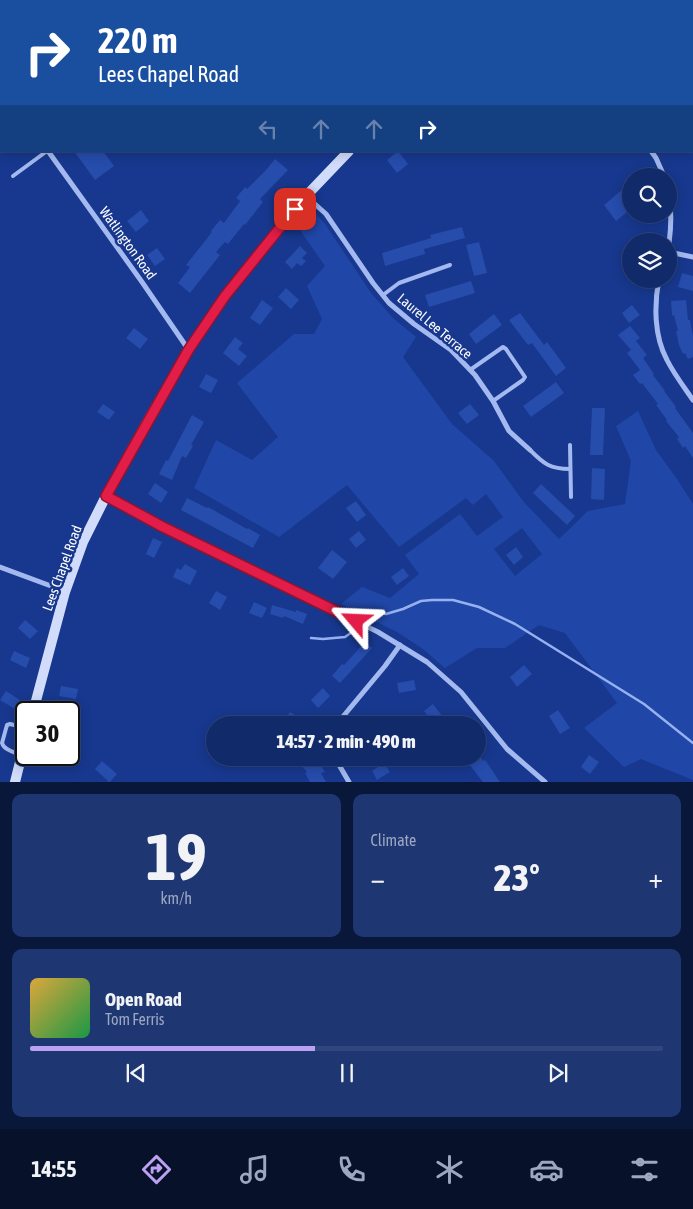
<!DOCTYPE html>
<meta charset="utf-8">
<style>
:root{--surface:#112a6a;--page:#1e3672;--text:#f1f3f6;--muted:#9ca7c1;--line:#30467e;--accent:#bca0f2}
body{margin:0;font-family:"Asap Condensed",sans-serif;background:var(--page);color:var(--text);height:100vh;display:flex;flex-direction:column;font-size:19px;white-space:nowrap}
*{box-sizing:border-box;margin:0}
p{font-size:16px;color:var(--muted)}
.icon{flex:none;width:28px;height:28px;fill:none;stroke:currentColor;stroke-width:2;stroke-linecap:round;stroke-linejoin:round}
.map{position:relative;height:782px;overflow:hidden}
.sheet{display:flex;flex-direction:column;gap:12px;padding:12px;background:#09173a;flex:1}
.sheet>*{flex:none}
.banner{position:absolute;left:0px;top:0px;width:694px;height:152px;box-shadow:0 2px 12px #0003,0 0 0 1px var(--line);background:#1a4fa0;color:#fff;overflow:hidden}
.tools{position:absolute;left:622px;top:168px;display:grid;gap:10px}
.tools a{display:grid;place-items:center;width:55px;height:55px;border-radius:50%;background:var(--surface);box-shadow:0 2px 12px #0003,0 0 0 1px var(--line);font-size:25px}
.speed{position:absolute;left:15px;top:701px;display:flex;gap:10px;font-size:25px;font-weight:700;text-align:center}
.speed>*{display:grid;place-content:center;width:65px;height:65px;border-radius:50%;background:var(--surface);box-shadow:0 2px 12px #0003,0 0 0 1px var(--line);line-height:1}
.speed .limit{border:2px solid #111;border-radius:8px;background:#fff;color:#111}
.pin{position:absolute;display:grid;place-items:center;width:42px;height:42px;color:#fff;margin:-21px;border-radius:10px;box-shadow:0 2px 8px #0006}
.me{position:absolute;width:55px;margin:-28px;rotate:296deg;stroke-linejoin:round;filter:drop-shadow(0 0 4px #0008)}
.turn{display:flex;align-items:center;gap:18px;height:105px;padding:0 15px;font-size:22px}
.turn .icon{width:65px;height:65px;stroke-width:2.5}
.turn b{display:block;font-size:35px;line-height:42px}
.lanes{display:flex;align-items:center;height:48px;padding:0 15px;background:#0003;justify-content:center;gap:25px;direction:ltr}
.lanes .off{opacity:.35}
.big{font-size:38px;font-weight:800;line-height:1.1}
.sheet .tile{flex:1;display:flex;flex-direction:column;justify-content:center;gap:8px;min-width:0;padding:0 18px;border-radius:10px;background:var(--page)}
.sheet .dial{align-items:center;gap:0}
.dial b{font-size:65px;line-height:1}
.song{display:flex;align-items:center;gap:15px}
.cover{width:60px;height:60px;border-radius:8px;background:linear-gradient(135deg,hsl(40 70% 55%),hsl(140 70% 35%))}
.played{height:5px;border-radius:2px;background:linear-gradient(90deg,var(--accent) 45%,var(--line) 45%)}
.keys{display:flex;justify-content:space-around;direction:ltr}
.heat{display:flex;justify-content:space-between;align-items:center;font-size:28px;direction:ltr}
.sheet .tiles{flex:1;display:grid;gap:12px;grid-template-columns:1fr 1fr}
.tile:last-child{grid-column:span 2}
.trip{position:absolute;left:206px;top:716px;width:280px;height:50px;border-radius:25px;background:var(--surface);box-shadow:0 2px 12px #0003,0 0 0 1px var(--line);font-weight:800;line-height:50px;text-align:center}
.dock{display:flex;height:80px;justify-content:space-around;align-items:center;background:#07112a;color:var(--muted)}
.dock .icon{width:35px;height:35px}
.dock .on{color:var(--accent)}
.dock b{font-size:22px;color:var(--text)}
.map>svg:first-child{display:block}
.green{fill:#2047a7;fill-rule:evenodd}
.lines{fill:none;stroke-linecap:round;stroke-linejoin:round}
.stream{stroke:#96b1f2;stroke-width:2.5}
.building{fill:#264cac}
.service{stroke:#a3b9ef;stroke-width:4}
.minor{stroke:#a3b9ef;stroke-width:5}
.secondary{stroke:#d1dcfa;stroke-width:10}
.route-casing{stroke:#92132f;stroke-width:12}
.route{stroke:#e11d48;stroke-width:9}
.labels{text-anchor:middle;stroke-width:5;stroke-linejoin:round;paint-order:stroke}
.street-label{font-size:14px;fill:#fff;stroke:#17388e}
</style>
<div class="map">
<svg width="693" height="782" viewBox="0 0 693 782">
<rect width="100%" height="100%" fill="#17388e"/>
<!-- green -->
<path class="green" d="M308 211 315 213 325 224 371 293 393 318 416 337 403 357 452 424 494 461 523 501 559 539 588 511 625 504 631 461 616 426 638 411 656 450 677 479 693 504V780L641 759 624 767 584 728 617 703 565 633 539 625 505 648H477L445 668 423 649 397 632 341 604 362 587 390 598 419 574 405 555 460 514 477 536 503 517 486 494 473 505 466 498 399 547 347 485 279 537 194 488 216 440 252 460 278 437 237 383 294 334H314L322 319 307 286 325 266 297 226ZM522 528 542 554 515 576 494 549Z"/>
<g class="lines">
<!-- stream -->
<g class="stream">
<polyline points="365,615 377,611 386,614 403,609 421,601 432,600 453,600 479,607 515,624 644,704 693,743"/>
<polyline points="311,638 323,639 345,637 355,630"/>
</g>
</g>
<!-- building -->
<g class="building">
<polygon points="74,151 103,151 114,166 95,180"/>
<polygon points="398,151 408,164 397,173 387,160"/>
<polygon points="275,159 288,170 260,199 263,202 245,225 244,224 228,244 225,242 216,252 220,255 190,293 178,283 190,267 186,265 212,232 211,231 220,220 224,223 240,201 236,198 245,187 247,189 266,170"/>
<polygon points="622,190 631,202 631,209 616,221 604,205"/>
<polygon points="141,210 149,221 136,232 127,221"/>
<polygon points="462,227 465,238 424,249 425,254 385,266 382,253 431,238 430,235"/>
<polygon points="479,242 487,273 474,276 466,245"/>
<polygon points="300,246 307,253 302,258 306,261 301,266 297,263 292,269 285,262"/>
<polygon points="157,248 165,259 155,266 147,255"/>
<polygon points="682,273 693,276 693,291 678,287"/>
<polygon points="471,281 475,293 429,307 425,295"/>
<polygon points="286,288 299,300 291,309 278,297"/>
<polygon points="262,300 273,308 260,325 250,318"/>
<polygon points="686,300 688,320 690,320 693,336 693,357 688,359 685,353 683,354 679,345 676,331 678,331 674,315 672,316 671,301"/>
<polygon points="632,305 640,315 629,323 622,313"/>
<polygon points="520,313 544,345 547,342 566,368 556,376 532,343 528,345 509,320"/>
<polygon points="494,314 502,325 476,344 469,334"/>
<polygon points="630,326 640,338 636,341 647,355 643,358 654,374 653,375 665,391 664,391 676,407 675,408 693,433 693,458 685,446 683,448 677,439 679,437 666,421 667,420 656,405 658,404 642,383 640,384 633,375 640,370 627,353 631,350 618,335"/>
<polygon points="134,328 148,339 140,349 126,338"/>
<polygon points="235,337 243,343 238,349 247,356 239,366 223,353"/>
<polygon points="206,374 218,380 211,393 199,387"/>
<polygon points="556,382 564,393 531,417 523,406"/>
<polygon points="103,404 115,412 109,420 97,412"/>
<polygon points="470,404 479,415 467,424 458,413"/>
<polygon points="592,408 605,408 603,455 590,455"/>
<polygon points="192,415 204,422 191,445 193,446 186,458 182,456 172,480 159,474 166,460 168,461"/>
<polygon points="592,468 605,469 604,500 591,499"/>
<polygon points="155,483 168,492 161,503 148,494"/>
<polygon points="541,484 575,516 567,525 533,493"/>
<polygon points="187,498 207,508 208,507 247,529 248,528 260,535 253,548 181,510"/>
<polygon points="356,501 366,515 357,522 346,508"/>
<polygon points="359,531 366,540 356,548 349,539"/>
<polygon points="153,538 162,542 154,558 146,554"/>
<polygon points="516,547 523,557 514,565 506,555"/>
<polygon points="332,550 347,562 333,579 318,568"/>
<polygon points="185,564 197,571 190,585 173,577 177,568 181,570"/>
<polygon points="403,568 409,576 397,585 391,577"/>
<polygon points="216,591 227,597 220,610 209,603"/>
<polygon points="254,602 267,608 262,618 249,613"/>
<polygon points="272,605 296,612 296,610 307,614 303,624 284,616 283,618 270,614"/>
<polygon points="25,620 38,631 30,639 18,628"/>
<polygon points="365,642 372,648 340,683 332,676 342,664 344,665"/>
<polygon points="14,651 30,658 26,668 10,660"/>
<polygon points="524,665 532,674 517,687 510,677"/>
<polygon points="414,680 416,690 399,693 397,683"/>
<polygon points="61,686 78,689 76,699 59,696"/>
<polygon points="323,688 330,696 318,708 311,700"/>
<polygon points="6,691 20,700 15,709 0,700"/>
<polygon points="433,704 449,725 435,725 424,711"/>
<polygon points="558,710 570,728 560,734 549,716"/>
<polygon points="290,712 299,718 294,725 281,725"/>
<polygon points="35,755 55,755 63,759 60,767"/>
<polygon points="589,755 599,762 590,774 581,767"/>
<polygon points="295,758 316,758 325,772 321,773 326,782 310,782 305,773 307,772"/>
<polygon points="462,758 481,758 483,761 485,760 500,782 483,782 469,764 468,765"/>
<polygon points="102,761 117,774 110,782 109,782 95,769"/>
<polygon points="384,763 390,772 377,780 372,771"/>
</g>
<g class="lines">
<!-- service -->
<g class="service">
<polyline points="528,0 529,1"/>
<polyline points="13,176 47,151"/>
<polyline points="383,295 399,283 450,265"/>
<polyline points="470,370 503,347 506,349 525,377 523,380 493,401"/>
<polyline points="570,445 571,497"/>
<path d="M530 450C544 464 550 469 570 469"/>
<path d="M20 755C14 752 4 750 2 743L7 725 10 724 26 728"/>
</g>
<!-- minor -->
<g class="minor">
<polyline points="324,0 325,1"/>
<polyline points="0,85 1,87"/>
<polyline points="48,151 142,282 188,349"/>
<polyline points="651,151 656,158 664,176"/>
<polyline points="306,196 326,214 373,283 389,303 414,324 451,350 475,375 493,401 509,431 530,450"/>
<path d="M669 197C672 212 671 228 669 244"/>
<polyline points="669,252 693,257"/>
<path d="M659 279C654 305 654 336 667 360 674 374 684 387 693 400"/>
<polyline points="107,496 163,527 378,632 427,662 461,692 507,749 545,782"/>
<polyline points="0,567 51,586 65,592"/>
<polyline points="336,725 385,666 400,645"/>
<polyline points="335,758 349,782"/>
</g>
<!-- secondary -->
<g class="secondary">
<polyline points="553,1 554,0"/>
<polyline points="33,712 65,592 83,542 106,496 147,422 189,349 225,296 306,196 349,151"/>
<polyline points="15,782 26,738"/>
</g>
</g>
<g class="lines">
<defs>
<polyline id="route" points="295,209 225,296 189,349 106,496 163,527 356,621"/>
</defs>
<!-- route casing -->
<use href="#route" class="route-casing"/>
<!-- route -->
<use href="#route" class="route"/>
</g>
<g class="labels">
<!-- street labels -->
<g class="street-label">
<text transform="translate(128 243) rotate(54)" y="5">Watlington Road</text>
<text transform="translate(435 326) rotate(40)" y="5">Laurel Lee Terrace</text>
<text transform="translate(62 568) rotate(-70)" y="5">Lees Chapel Road</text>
</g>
</g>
</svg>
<div class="tools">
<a><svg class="icon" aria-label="search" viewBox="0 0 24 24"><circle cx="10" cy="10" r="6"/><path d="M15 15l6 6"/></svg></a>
<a><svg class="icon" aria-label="layers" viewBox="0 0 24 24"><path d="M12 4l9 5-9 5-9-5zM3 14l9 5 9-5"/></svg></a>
</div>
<div class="speed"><div class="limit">30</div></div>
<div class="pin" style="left:295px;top:209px;background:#d93025"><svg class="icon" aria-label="arrive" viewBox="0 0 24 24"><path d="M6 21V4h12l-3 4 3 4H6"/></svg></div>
<svg class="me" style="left:356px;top:621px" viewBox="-20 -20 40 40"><path d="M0-17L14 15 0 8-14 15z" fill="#e11d48" stroke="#fff" stroke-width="4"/></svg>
<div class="trip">14:57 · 2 min · 490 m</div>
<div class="banner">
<div class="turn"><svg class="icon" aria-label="right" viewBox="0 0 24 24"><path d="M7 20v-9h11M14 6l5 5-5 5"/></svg><div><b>220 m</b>Lees Chapel Road</div></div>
<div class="lanes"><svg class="icon off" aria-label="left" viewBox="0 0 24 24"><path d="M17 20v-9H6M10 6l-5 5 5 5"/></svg><svg class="icon off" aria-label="ahead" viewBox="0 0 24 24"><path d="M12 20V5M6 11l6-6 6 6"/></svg><svg class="icon off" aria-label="ahead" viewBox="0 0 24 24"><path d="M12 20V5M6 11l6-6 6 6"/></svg><svg class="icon" aria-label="right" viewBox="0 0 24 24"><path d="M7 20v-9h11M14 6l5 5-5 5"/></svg></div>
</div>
</div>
<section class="sheet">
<div class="tiles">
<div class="tile dial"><b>19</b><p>km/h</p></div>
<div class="tile"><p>Climate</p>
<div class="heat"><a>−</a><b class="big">23°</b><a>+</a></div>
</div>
<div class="tile">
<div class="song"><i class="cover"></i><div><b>Open Road</b><p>Tom Ferris</p></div></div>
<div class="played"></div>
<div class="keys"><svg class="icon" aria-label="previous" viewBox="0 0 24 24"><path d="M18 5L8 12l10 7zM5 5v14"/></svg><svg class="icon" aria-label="pause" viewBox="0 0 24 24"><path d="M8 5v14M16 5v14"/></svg><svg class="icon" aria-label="next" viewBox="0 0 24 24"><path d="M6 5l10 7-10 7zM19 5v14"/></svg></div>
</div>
</div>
</section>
<nav class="dock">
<b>14:55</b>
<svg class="icon on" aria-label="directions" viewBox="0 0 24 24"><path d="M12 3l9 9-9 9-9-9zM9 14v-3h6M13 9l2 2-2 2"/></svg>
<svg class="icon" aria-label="music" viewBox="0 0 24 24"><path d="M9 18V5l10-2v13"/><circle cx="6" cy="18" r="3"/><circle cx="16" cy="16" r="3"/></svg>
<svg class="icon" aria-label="phone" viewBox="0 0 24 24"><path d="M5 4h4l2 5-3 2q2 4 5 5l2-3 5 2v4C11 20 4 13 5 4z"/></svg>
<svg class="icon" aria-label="climate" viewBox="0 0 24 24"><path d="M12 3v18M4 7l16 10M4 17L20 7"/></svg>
<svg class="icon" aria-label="car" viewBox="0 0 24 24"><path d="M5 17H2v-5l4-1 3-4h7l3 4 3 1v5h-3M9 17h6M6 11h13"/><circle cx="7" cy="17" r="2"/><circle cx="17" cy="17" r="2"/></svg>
<svg class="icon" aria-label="filters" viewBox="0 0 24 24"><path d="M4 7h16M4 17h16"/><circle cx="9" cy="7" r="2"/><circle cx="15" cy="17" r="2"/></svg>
</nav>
